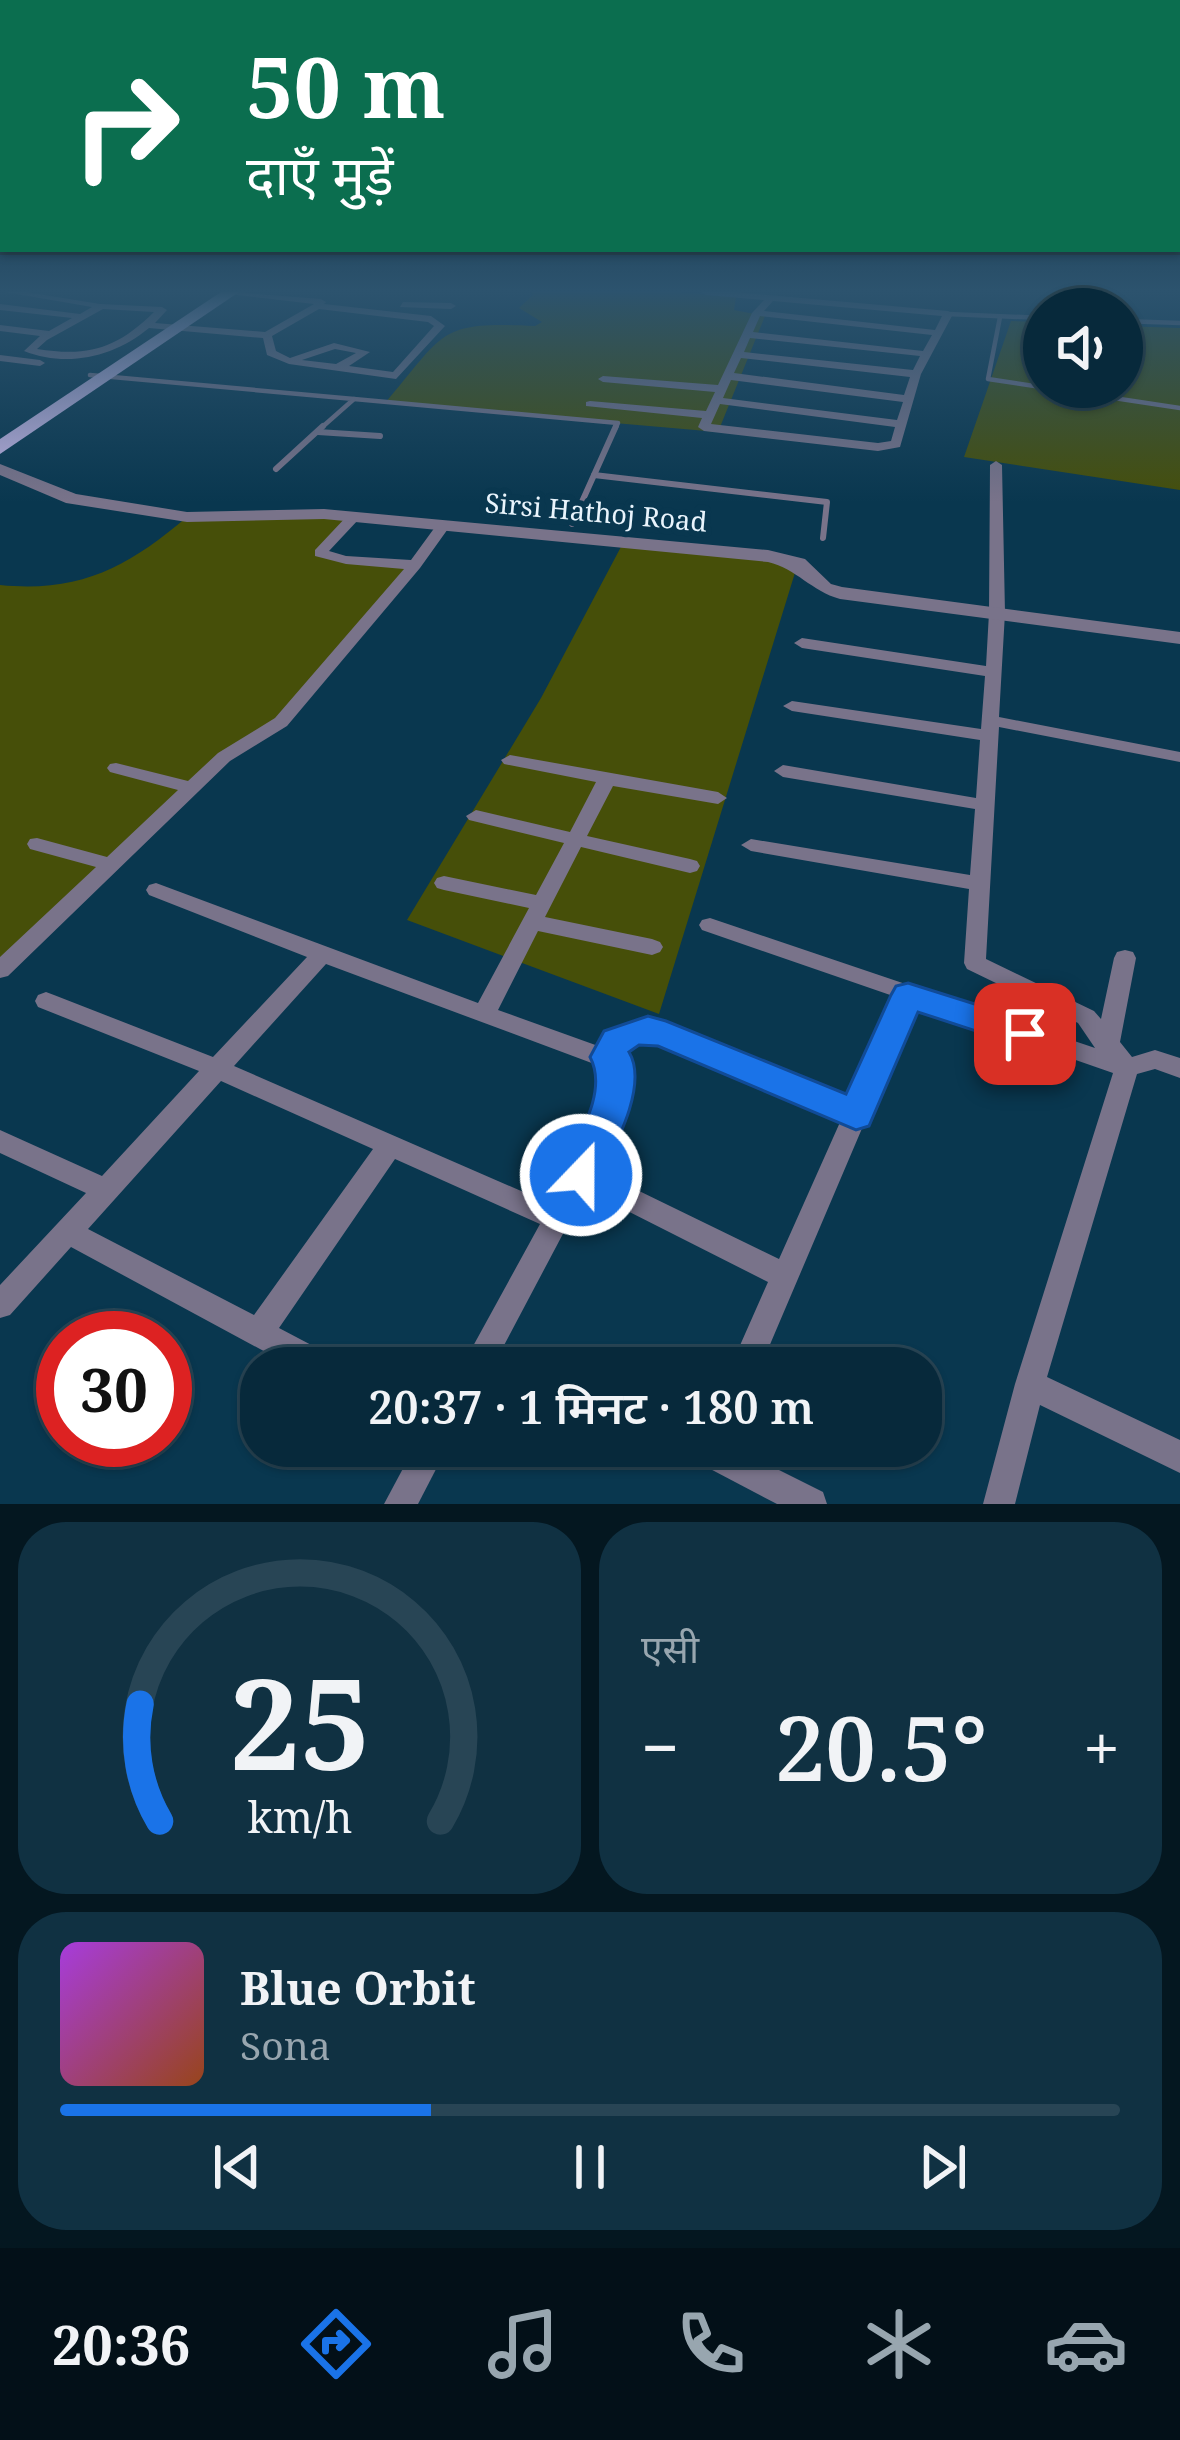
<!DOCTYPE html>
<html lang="hi">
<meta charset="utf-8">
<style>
:root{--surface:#07293b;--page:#103142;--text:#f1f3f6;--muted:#98a6af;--line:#284555;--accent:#1a73e8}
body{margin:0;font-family:"Noto Serif","Noto Sans Devanagari",serif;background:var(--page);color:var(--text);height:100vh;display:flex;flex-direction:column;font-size:45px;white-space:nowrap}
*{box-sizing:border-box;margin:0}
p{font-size:39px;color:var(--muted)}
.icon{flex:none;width:66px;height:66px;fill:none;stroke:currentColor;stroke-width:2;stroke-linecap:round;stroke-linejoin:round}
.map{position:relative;height:1504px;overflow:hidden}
.panel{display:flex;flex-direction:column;gap:18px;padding:18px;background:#041720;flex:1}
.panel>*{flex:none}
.banner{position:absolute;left:0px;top:0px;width:1182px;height:252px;box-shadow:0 3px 9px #0004,0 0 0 3px var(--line);background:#0b6e4f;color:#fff;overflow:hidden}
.buttons{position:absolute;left:1023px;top:288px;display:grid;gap:24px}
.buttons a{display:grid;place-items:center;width:120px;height:120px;border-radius:50%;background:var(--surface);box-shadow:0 3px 9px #0004,0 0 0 3px var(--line);font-size:60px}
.speed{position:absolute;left:36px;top:1311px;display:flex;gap:24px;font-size:60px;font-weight:700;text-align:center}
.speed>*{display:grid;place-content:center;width:156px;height:156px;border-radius:50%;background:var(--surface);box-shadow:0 3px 9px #0004,0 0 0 3px var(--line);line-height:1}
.speed .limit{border:18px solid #d22;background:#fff;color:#111}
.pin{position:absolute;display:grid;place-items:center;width:102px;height:102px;color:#fff;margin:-51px;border-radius:24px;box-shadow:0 6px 18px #0006}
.me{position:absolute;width:132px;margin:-66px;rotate:22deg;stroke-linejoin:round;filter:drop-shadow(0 0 9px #0008)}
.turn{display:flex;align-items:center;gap:42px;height:252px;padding:0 48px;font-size:54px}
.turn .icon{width:156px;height:156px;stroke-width:2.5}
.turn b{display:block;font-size:84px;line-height:102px}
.big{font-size:90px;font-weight:600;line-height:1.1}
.panel .card{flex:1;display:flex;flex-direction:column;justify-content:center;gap:18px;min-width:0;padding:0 42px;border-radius:48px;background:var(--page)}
.panel .dial{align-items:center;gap:0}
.dial svg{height:312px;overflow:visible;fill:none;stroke:var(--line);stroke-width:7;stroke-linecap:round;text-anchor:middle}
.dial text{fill:var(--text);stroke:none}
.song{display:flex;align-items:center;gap:36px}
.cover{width:144px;height:144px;border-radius:18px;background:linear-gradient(135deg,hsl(280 70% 55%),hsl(20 70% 35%))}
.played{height:12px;border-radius:6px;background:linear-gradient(90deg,var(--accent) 35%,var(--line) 35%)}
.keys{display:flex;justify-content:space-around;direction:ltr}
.heat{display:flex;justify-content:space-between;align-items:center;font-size:66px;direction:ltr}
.panel .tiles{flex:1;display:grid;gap:18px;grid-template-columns:1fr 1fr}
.card:last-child{grid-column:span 2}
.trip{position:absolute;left:240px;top:1347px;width:702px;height:120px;border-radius:48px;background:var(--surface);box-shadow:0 3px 9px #0004,0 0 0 3px var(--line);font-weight:600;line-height:120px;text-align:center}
.tab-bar{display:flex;height:192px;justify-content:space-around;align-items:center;background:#031018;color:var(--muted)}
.tab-bar .icon{width:84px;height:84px}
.tab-bar .current{color:var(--accent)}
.tab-bar b{font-size:54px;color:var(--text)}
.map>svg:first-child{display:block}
.green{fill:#464f09}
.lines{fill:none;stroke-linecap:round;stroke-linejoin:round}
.service-far1{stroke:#79738a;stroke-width:4.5}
.service{stroke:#79738a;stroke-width:6}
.minor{fill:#79738a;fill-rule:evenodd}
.tertiary{fill:#79738a;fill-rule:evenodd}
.primary{fill:#bfb2e1;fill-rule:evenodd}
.route{fill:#1a73e8;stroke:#114b97;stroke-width:3}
.labels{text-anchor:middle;stroke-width:12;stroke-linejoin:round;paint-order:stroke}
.far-street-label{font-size:27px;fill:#e9f4fc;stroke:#09374f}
</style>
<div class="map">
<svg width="1180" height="1504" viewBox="0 0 1180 1504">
<rect width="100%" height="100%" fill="#09374f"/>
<!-- green -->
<g class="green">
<path d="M531 292H673L736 297 734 310 765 316 718 432 385 403C446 332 437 321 535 326L542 322 519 308 533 295Z"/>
<polygon points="1011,321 1044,322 1044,387 1122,387 1122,326 1180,328 1180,490 964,457"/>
<path d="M187 517 352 519 321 553 415 565 281 722 224 757 0 962V585C80 593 128 567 187 517Z"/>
<polygon points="623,543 798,563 659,1014 407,920 541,698"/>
</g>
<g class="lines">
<!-- service-far1 -->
<g class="service-far1">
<polyline points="948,314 1044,318"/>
<polyline points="1000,317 988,379 1180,408"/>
<polyline points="1122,321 1180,323"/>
<polyline points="90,375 354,399 320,429"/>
<polyline points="354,399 618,423 615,429"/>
</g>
<!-- service -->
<g class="service">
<polyline points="318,432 380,436"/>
<polyline points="276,469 323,426"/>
<polyline points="594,475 827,502 823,538"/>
<polyline points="572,524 616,426"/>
</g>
<!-- minor -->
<g class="minor">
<path d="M5 292H26L100 304 162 307 167 310 155 323 265 332 314 304 237 295 233 292 321 299 326 302 324 304 431 316 445 326 396 379 289 364 267 355 263 338 149 328C114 357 67 368 24 351L40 336 0 331V325L49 331 72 318 0 310V304L80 314 92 307ZM103 309 154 312C116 349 89 357 37 349L47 340ZM319 309 428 322 434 326 393 372 349 366 370 352 334 343 290 358 276 351 272 336ZM335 349 356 353 336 364 302 360Z"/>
<path d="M702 292H734L948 311 953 314 921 374 900 447 878 451 704 431 698 427 702 418 586 406V402L590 401 706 411 715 392 603 382 598 379 603 376 718 385 752 313 764 300 706 295ZM773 301 942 316 935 330 764 311ZM760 316 932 335 923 351 753 332ZM750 338 920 356 913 370 744 352ZM741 358 910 377 904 395 734 373ZM731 380 903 402 897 420 723 398ZM720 404 895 427 891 441 878 443 711 424Z"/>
<polygon points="403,302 451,303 456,306 451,309 400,307"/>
<polygon points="0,355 40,360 45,363 40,366 0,361"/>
<path d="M996 461 1002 465 1005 613 999 717 1180 752V762L999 727 986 959 1094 1011 1101 1019 1114 958 1117 952 1125 950 1133 952 1136 958 1120 1042 1132 1057 1155 1050 1180 1058V1078L1155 1069 1137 1074 1047 1377 1180 1440V1473L1040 1405 1015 1504H983L1015 1384 1113 1073 915 1004 760 1368H730L768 1282 586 1190 570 1228 565 1230 492 1368H461L540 1224 395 1159 279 1328 336 1358 340 1368H295L71 1247 10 1315 0 1318V1285L86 1193 0 1153V1130L102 1176 199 1071 38 1007 35 1001 38 995 46 992 54 995 213 1057 307 957 149 895 146 890 149 885 156 883 478 1003 529 908 444 890 437 888 434 883 437 878 444 876 536 895 564 843 469 820 466 816 476 810 570 832 596 782 504 764 501 760 510 755 718 792 727 798 718 804 613 786 587 836 690 859 697 861 700 866 697 871 690 873 581 847 545 917 652 939 660 942 663 947 660 952 652 955 538 931 498 1010 601 1047 609 1034 648 1021 849 1101 896 997 702 930 699 925 702 920 710 918 1095 1048 1078 1023 967 969 964 963 969 889 751 851 741 845 751 839 970 875 975 809 783 777 774 771 783 765 976 798 980 740 792 711 783 706 792 701 981 729 985 676 802 648 794 643 802 638 986 666 989 613 990 465ZM326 964 605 1068C605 1110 572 1167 551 1204L234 1066ZM647 1039 841 1120 779 1259 596 1170 629 1087V1063L621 1055 625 1046ZM221 1081 373 1149 254 1315 88 1229Z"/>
<polygon points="352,515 359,519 329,551 346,556 411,560 438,523 448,523 450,526 420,568 287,726 230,761 8,976 0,978 0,957 96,867 30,849 27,844 30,839 37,838 107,857 178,790 110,772 107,768 110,764 116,763 188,781 218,753 275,718 404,569 346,564 315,556 315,550 347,516"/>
<polygon points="415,1446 448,1446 418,1504 384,1504"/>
<polygon points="694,1446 731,1446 823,1492 827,1504 777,1504 697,1462 692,1451"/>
</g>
<!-- tertiary -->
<path class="tertiary" d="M0 464 76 494 187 512 324 509 768 550 805 559 831 584 842 587 1180 632V644L840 599C811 591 797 569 768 562L324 519 187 522 66 503 0 475Z"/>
<!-- primary -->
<polygon class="primary" points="221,292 239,292 0,454 0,439"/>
</g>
<!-- sky -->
<linearGradient id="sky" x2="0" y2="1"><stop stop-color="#051e2b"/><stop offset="0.58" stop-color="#2c536e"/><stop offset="1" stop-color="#2c536e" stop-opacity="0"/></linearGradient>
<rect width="1180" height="502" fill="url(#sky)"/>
<!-- route -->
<path class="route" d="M908 983 1038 1024 1043 1034 1038 1043 1025 1047 918 1012 869 1126 856 1130 658 1046 639 1045 629 1052C650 1087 611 1153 595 1187L581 1192 567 1187 561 1175C576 1139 609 1093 590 1057L604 1031 648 1016 666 1021 846 1094 891 995 896 986Z"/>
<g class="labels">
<!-- far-street labels -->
<g class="far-street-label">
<text transform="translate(596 513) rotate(5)" y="9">Sirsi Hathoj Road</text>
</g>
</g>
</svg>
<div class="buttons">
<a><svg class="icon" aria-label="sound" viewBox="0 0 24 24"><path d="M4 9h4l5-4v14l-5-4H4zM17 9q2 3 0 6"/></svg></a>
</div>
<div class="speed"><div class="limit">30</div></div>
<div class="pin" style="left:1025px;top:1034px;background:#d93025"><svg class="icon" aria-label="arrive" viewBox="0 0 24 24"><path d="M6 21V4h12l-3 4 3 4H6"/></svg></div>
<svg class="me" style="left:581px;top:1175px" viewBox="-20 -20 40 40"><circle r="17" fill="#1a73e8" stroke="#fff" stroke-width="3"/><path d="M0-11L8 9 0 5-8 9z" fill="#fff"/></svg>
<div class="trip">20:37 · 1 मिनट · 180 m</div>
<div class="banner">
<div class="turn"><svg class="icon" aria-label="right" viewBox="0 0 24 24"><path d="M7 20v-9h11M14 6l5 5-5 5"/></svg><div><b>50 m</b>दाएँ मुड़ें</div></div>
</div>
</div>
<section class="panel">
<div class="tiles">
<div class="card dial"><svg viewBox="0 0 100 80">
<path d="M14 69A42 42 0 1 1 86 69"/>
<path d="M14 69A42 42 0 0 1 9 39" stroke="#1a73e8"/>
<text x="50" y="56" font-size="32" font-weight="700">25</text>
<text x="50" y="72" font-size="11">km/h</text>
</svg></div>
<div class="card"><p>एसी</p>
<div class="heat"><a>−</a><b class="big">20.5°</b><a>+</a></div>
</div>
<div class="card">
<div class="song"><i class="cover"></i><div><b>Blue Orbit</b><p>Sona</p></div></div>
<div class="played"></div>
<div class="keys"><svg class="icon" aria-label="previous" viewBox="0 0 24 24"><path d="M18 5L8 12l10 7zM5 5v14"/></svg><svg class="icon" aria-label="pause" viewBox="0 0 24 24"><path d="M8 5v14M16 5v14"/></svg><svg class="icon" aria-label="next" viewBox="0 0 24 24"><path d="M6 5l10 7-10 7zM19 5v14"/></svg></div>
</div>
</div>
</section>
<nav class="tab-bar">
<b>20:36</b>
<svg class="icon current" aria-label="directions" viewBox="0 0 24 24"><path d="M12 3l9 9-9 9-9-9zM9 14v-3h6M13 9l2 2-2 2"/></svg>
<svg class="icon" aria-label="music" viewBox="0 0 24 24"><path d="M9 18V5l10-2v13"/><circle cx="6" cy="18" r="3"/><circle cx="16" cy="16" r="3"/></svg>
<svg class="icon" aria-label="phone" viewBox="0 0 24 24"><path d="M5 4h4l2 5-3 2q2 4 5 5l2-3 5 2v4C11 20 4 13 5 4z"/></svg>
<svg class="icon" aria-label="climate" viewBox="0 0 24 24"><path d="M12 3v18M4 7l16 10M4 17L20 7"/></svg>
<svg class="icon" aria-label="car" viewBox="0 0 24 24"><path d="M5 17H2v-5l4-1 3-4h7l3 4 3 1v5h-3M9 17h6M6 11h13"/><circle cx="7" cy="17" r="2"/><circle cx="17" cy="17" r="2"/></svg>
</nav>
